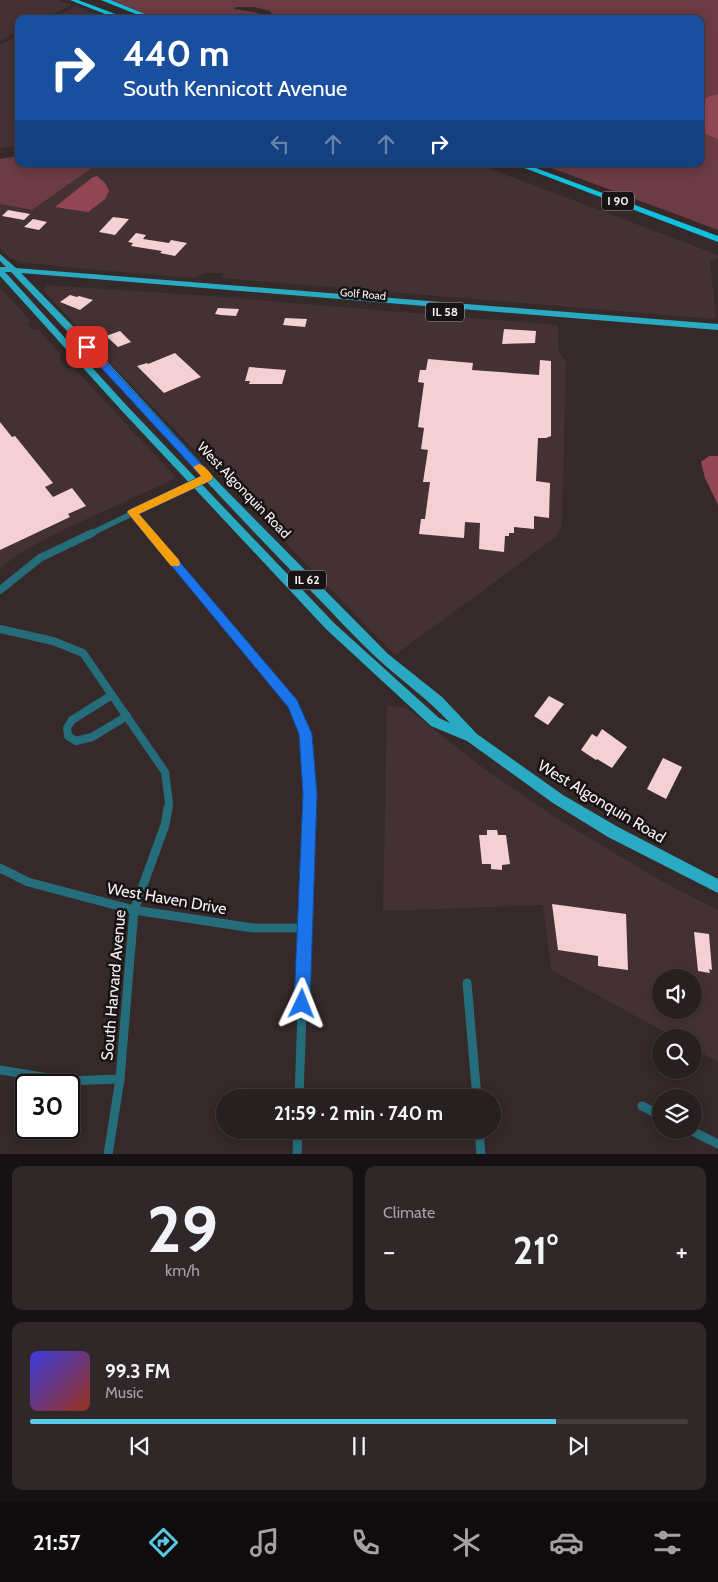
<!DOCTYPE html>
<meta charset="utf-8">
<style>
:root{--surface:#281f20;--page:#302729;--text:#f1f3f6;--muted:#a5a2a5;--line:#443d3e;--accent:#57c9e2}
body{margin:0;font-family:Cabin,sans-serif;background:var(--page);color:var(--text);height:100vh;display:flex;flex-direction:column;font-size:19px;white-space:nowrap}
*{box-sizing:border-box;margin:0}
p{font-size:16px;color:var(--muted)}
.icon{flex:none;width:28px;height:28px;fill:none;stroke:currentColor;stroke-width:2;stroke-linecap:round;stroke-linejoin:round}
.map{position:relative;height:1154px;overflow:hidden}
.side{display:flex;flex-direction:column;gap:12px;padding:12px;background:#161112;flex:1}
.side>*{flex:none}
.banner{position:absolute;left:15px;top:15px;width:689px;height:152px;border-radius:10px;box-shadow:0 2px 12px #0003,0 0 0 1px var(--line);background:#1a4fa0;color:#fff;overflow:hidden}
.buttons{position:absolute;left:652px;top:969px;display:grid;gap:10px}
.buttons a{display:grid;place-items:center;width:50px;height:50px;border-radius:50%;background:var(--surface);box-shadow:0 2px 12px #0003,0 0 0 1px var(--line);font-size:25px}
.speed{position:absolute;left:15px;top:1074px;display:flex;gap:10px;font-size:25px;font-weight:700;text-align:center}
.speed>*{display:grid;place-content:center;width:65px;height:65px;border-radius:50%;background:var(--surface);box-shadow:0 2px 12px #0003,0 0 0 1px var(--line);line-height:1}
.speed .limit{border:2px solid #111;border-radius:8px;background:#fff;color:#111}
.pin{position:absolute;display:grid;place-items:center;width:42px;height:42px;color:#fff;margin:-21px;border-radius:10px;box-shadow:0 2px 8px #0006}
.me{position:absolute;width:55px;margin:-28px;rotate:2deg;stroke-linejoin:round;filter:drop-shadow(0 0 4px #0008)}
.turn{display:flex;align-items:center;gap:18px;height:105px;padding:0 25px;font-size:22px}
.turn .icon{width:65px;height:65px;stroke-width:2.5}
.turn b{display:block;font-size:35px;line-height:42px}
.lanes{display:flex;align-items:center;height:48px;padding:0 25px;background:#0003;justify-content:center;gap:25px;direction:ltr}
.lanes .off{opacity:.35}
.big{font-size:38px;font-weight:800;line-height:1.1}
.side .widget{flex:1;display:flex;flex-direction:column;justify-content:center;gap:8px;min-width:0;padding:0 18px;border-radius:10px;background:var(--page)}
.side .dial{align-items:center;gap:0}
.dial b{font-size:65px;line-height:1}
.song{display:flex;align-items:center;gap:15px}
.cover{width:60px;height:60px;border-radius:8px;background:linear-gradient(135deg,hsl(240 70% 55%),hsl(10 70% 35%))}
.played{height:5px;border-radius:2px;background:linear-gradient(90deg,var(--accent) 80%,var(--line) 80%)}
.keys{display:flex;justify-content:space-around;direction:ltr}
.heat{display:flex;justify-content:space-between;align-items:center;font-size:28px;direction:ltr}
.side .tiles{flex:1;display:grid;gap:12px;grid-template-columns:1fr 1fr}
.widget:last-child{grid-column:span 2}
.trip{position:absolute;left:216px;top:1089px;width:285px;height:50px;border-radius:25px;background:var(--surface);box-shadow:0 2px 12px #0003,0 0 0 1px var(--line);font-weight:800;line-height:50px;text-align:center}
.dock{display:flex;height:80px;justify-content:space-around;align-items:center;background:#100c0d;color:var(--muted)}
.dock .icon{width:35px;height:35px}
.dock .active{color:var(--accent)}
.dock b{font-size:22px;color:var(--text)}
.map>svg:first-child{display:block}
.built{fill:#443133;fill-rule:evenodd}
.green{fill:#6c3b43}
.water{fill:#934755}
.building{fill:#f4d0d4}
.lines{fill:none;stroke-linecap:round;stroke-linejoin:round}
.street-far2{stroke:#266d7c;stroke-width:5.5}
.street-far1{stroke:#266d7c;stroke-width:8}
.street{stroke:#266d7c;stroke-width:9}
.primary{fill:#29a9c2;fill-rule:evenodd}
.highway{fill:#0fc1df;fill-rule:evenodd}
.route{fill:#1a73e8;stroke:#114b97}
.slow{fill:#f59e0b}
.labels{text-anchor:middle;stroke-width:5;stroke-linejoin:round;paint-order:stroke}
.far-street-label{font-size:11px;fill:#f8f0f0;stroke:#181314}
.shield{fill:#181314;stroke:#b5aeae;stroke-width:1}
.shield-label{font-size:12px;font-weight:bold;fill:#f8f0f0}
.street-label{font-size:14px;fill:#f8f0f0;stroke:#181314}
.near-street-label{font-size:16px;fill:#f8f0f0;stroke:#181314}
</style>
<div class="map">
<svg width="718" height="1155" viewBox="0 0 718 1155">
<rect width="100%" height="100%" fill="#35292a"/>
<!-- built -->
<g class="built">
<polygon points="0,0 59,0 72,5 44,19 19,19 19,31 0,41"/>
<polygon points="76,6 104,17 108,19 51,19"/>
<polygon points="19,35 19,146 0,148 0,45"/>
<polygon points="98,164 478,164 718,255 718,258 710,262 716,317 714,319 222,278 223,273 206,273 193,278 97,270 19,262 8,256 0,247 0,204 32,210"/>
<polygon points="47,285 210,296 558,325 558,350 566,361 562,527 556,537 395,655 108,361 43,290"/>
<polygon points="0,288 30,320 28,324 32,329 39,330 61,355 60,360 66,368 75,369 176,478 67,528 23,551 0,568"/>
<path d="M387 705 407 708 479 765 556 818 663 882 718 910V1062L694 1049V1038L674 1037 551 970 543 905 383 911ZM661 978H694V1010H661Z"/>
</g>
<!-- green -->
<g class="green">
<polygon points="105,0 718,0 718,230 541,164 700,164 700,19 276,19 270,11 254,7 236,7 234,9 255,12 263,16 264,19 156,19"/>
<polygon points="19,156 19,164 77,164 92,168 32,210 0,204 0,159"/>
</g>
<!-- water -->
<g class="water">
<polygon points="718,94 718,139 700,132 700,102 710,96"/>
<polygon points="97,176 105,183 109,191 105,199 88,212 55,207 93,177"/>
<polygon points="709,456 718,456 718,505 705,478 701,462"/>
</g>
<!-- building -->
<g class="building">
<polygon points="8,210 30,214 24,220 2,216"/>
<polygon points="113,217 129,219 115,235 99,232"/>
<polygon points="33,219 47,222 39,230 24,227"/>
<polygon points="136,233 146,235 143,239 169,243 171,240 187,243 175,256 160,253 162,251 131,246 133,243 128,242"/>
<polygon points="70,295 77,297 79,296 93,300 80,310 60,302"/>
<polygon points="218,308 239,309 236,316 221,315 215,314"/>
<polygon points="285,318 307,319 305,327 283,325"/>
<polygon points="504,329 536,331 535,343 502,344"/>
<polygon points="120,331 131,342 118,347 106,336"/>
<polygon points="175,353 201,377 164,393 137,366 147,363 148,364"/>
<polygon points="428,359 473,363 472,370 539,375 540,360 551,361 551,436 546,438 538,438 536,481 550,483 549,518 534,516 534,529 514,527 514,533 509,533 509,536 505,536 504,552 479,549 480,523 465,522 464,538 419,534 421,519 425,519 430,482 423,482 428,450 421,449 424,428 418,427 424,383 418,382 420,370 426,370"/>
<polygon points="249,367 286,370 282,384 249,384 250,381 245,381"/>
<polygon points="0,422 12,437 15,436 53,483 45,487 53,497 72,488 86,506 68,514 70,517 0,550"/>
<polygon points="549,696 564,704 548,725 534,716"/>
<polygon points="602,729 627,747 612,768 597,759 596,760 581,750 592,734 597,737"/>
<polygon points="663,758 682,767 666,799 647,789"/>
<polygon points="487,830 497,830 498,835 506,835 510,864 502,865 502,870 491,869 491,864 482,864 479,835 487,835"/>
<polygon points="552,904 626,914 628,970 598,966 598,956 558,950"/>
<polygon points="694,932 709,934 712,970 709,969 710,973 698,971"/>
</g>
<g class="lines">
<!-- street-far2 -->
<g class="street-far2">
<polyline points="132,513 150,534"/>
<polyline points="90,534 208,477"/>
</g>
<!-- street-far1 -->
<g class="street-far1">
<polyline points="149,533 293,704 305,734 309,809"/>
<polyline points="0,590 40,558 92,533"/>
<polyline points="0,629 53,641 83,653 165,772 169,803 168,809"/>
<polyline points="112,695 72,720 67,728 68,736 76,741 92,737 127,716"/>
</g>
<!-- street -->
<g class="street">
<polyline points="0,868 28,882 134,910 253,928 304,928"/>
<polyline points="467,983 477,1098"/>
<polyline points="0,1070 67,1081 120,1079"/>
<polyline points="299,1098 309,808"/>
<polyline points="642,1106 661,1116"/>
<polyline points="479,1130 481,1155"/>
<polyline points="690,1130 718,1144"/>
<polyline points="108,1155 120,1079 134,910 165,825 168,808"/>
<polyline points="297,1155 298,1130"/>
</g>
<!-- primary -->
<path class="primary" d="M0 254 16 268 718 324V330L21 273 102 356 221 485 388 654 442 697 477 734 563 795 618 827 718 879V893L608 837 553 803 467 741 431 726 326 629 122 411 0 276V267H6L0 261ZM5 272H11C111 376 206 484 307 587 331 611 354 637 379 660 402 681 428 699 450 723L439 718 334 623 128 407Z"/>
<!-- highway -->
<g class="highway">
<polygon points="70,0 78,0 118,15 134,19 115,18"/>
<polygon points="101,0 110,0 157,19 148,19"/>
<polygon points="514,164 525,164 718,236 718,242"/>
</g>
</g>
<!-- route -->
<polygon class="route" points="87,344 90,345 213,477 212,480 139,514 297,700 312,734 317,794 310,1004 308,1009 302,1011 296,1009 294,1004 303,794 299,734 288,707 127,512 129,510 201,476 84,349 82,347"/>
<!-- slow -->
<path class="slow" d="M199 464C204 465 210 472 213 477L212 480 139 514 179 560 180 563 179 566H171L127 512 129 510 201 476 193 467Z"/>
<g class="labels">
<!-- far-street labels -->
<g class="far-street-label">
<text transform="translate(363 294) rotate(5)" y="4">Golf Road</text>
</g>
<!-- shield labels -->
<g class="shield">
<rect x="602" y="191.5" width="32" height="19" rx="4"/>
<rect x="426" y="302.5" width="38" height="19" rx="4"/>
<rect x="288" y="570.5" width="38" height="19" rx="4"/>
</g>
<g class="shield-label">
<text x="618" y="205">I 90</text>
<text x="445" y="316">IL 58</text>
<text x="307" y="584">IL 62</text>
</g>
<!-- street labels -->
<g class="street-label">
<text transform="translate(244 490) rotate(46)" y="5">West Algonquin Road</text>
</g>
<!-- near-street labels -->
<g class="near-street-label">
<text transform="translate(602 801) rotate(31)" y="6">West Algonquin Road</text>
<text transform="translate(167 898) rotate(10)" y="6">West Haven Drive</text>
<text transform="translate(113 985) rotate(-85)" y="6">South Harvard Avenue</text>
</g>
</g>
</svg>
<div class="buttons">
<a><svg class="icon" aria-label="sound" viewBox="0 0 24 24"><path d="M4 9h4l5-4v14l-5-4H4zM17 9q2 3 0 6"/></svg></a>
<a><svg class="icon" aria-label="search" viewBox="0 0 24 24"><circle cx="10" cy="10" r="6"/><path d="M15 15l6 6"/></svg></a>
<a><svg class="icon" aria-label="layers" viewBox="0 0 24 24"><path d="M12 4l9 5-9 5-9-5zM3 14l9 5 9-5"/></svg></a>
</div>
<div class="speed"><div class="limit">30</div></div>
<div class="pin" style="left:87px;top:347px;background:#d93025"><svg class="icon" aria-label="arrive" viewBox="0 0 24 24"><path d="M6 21V4h12l-3 4 3 4H6"/></svg></div>
<svg class="me" style="left:302px;top:1004px" viewBox="-20 -20 40 40"><path d="M0-17L14 15 0 8-14 15z" fill="#1a73e8" stroke="#fff" stroke-width="4"/></svg>
<div class="trip">21:59 · 2 min · 740 m</div>
<div class="banner">
<div class="turn"><svg class="icon" aria-label="right" viewBox="0 0 24 24"><path d="M7 20v-9h11M14 6l5 5-5 5"/></svg><div><b>440 m</b>South Kennicott Avenue</div></div>
<div class="lanes"><svg class="icon off" aria-label="left" viewBox="0 0 24 24"><path d="M17 20v-9H6M10 6l-5 5 5 5"/></svg><svg class="icon off" aria-label="ahead" viewBox="0 0 24 24"><path d="M12 20V5M6 11l6-6 6 6"/></svg><svg class="icon off" aria-label="ahead" viewBox="0 0 24 24"><path d="M12 20V5M6 11l6-6 6 6"/></svg><svg class="icon" aria-label="right" viewBox="0 0 24 24"><path d="M7 20v-9h11M14 6l5 5-5 5"/></svg></div>
</div>
</div>
<section class="side">
<div class="tiles">
<div class="widget dial"><b>29</b><p>km/h</p></div>
<div class="widget"><p>Climate</p>
<div class="heat"><a>−</a><b class="big">21°</b><a>+</a></div>
</div>
<div class="widget">
<div class="song"><i class="cover"></i><div><b>99.3 FM</b><p>Music</p></div></div>
<div class="played"></div>
<div class="keys"><svg class="icon" aria-label="previous" viewBox="0 0 24 24"><path d="M18 5L8 12l10 7zM5 5v14"/></svg><svg class="icon" aria-label="pause" viewBox="0 0 24 24"><path d="M8 5v14M16 5v14"/></svg><svg class="icon" aria-label="next" viewBox="0 0 24 24"><path d="M6 5l10 7-10 7zM19 5v14"/></svg></div>
</div>
</div>
</section>
<nav class="dock">
<b>21:57</b>
<svg class="icon active" aria-label="directions" viewBox="0 0 24 24"><path d="M12 3l9 9-9 9-9-9zM9 14v-3h6M13 9l2 2-2 2"/></svg>
<svg class="icon" aria-label="music" viewBox="0 0 24 24"><path d="M9 18V5l10-2v13"/><circle cx="6" cy="18" r="3"/><circle cx="16" cy="16" r="3"/></svg>
<svg class="icon" aria-label="phone" viewBox="0 0 24 24"><path d="M5 4h4l2 5-3 2q2 4 5 5l2-3 5 2v4C11 20 4 13 5 4z"/></svg>
<svg class="icon" aria-label="climate" viewBox="0 0 24 24"><path d="M12 3v18M4 7l16 10M4 17L20 7"/></svg>
<svg class="icon" aria-label="car" viewBox="0 0 24 24"><path d="M5 17H2v-5l4-1 3-4h7l3 4 3 1v5h-3M9 17h6M6 11h13"/><circle cx="7" cy="17" r="2"/><circle cx="17" cy="17" r="2"/></svg>
<svg class="icon" aria-label="filters" viewBox="0 0 24 24"><path d="M4 7h16M4 17h16"/><circle cx="9" cy="7" r="2"/><circle cx="15" cy="17" r="2"/></svg>
</nav>
